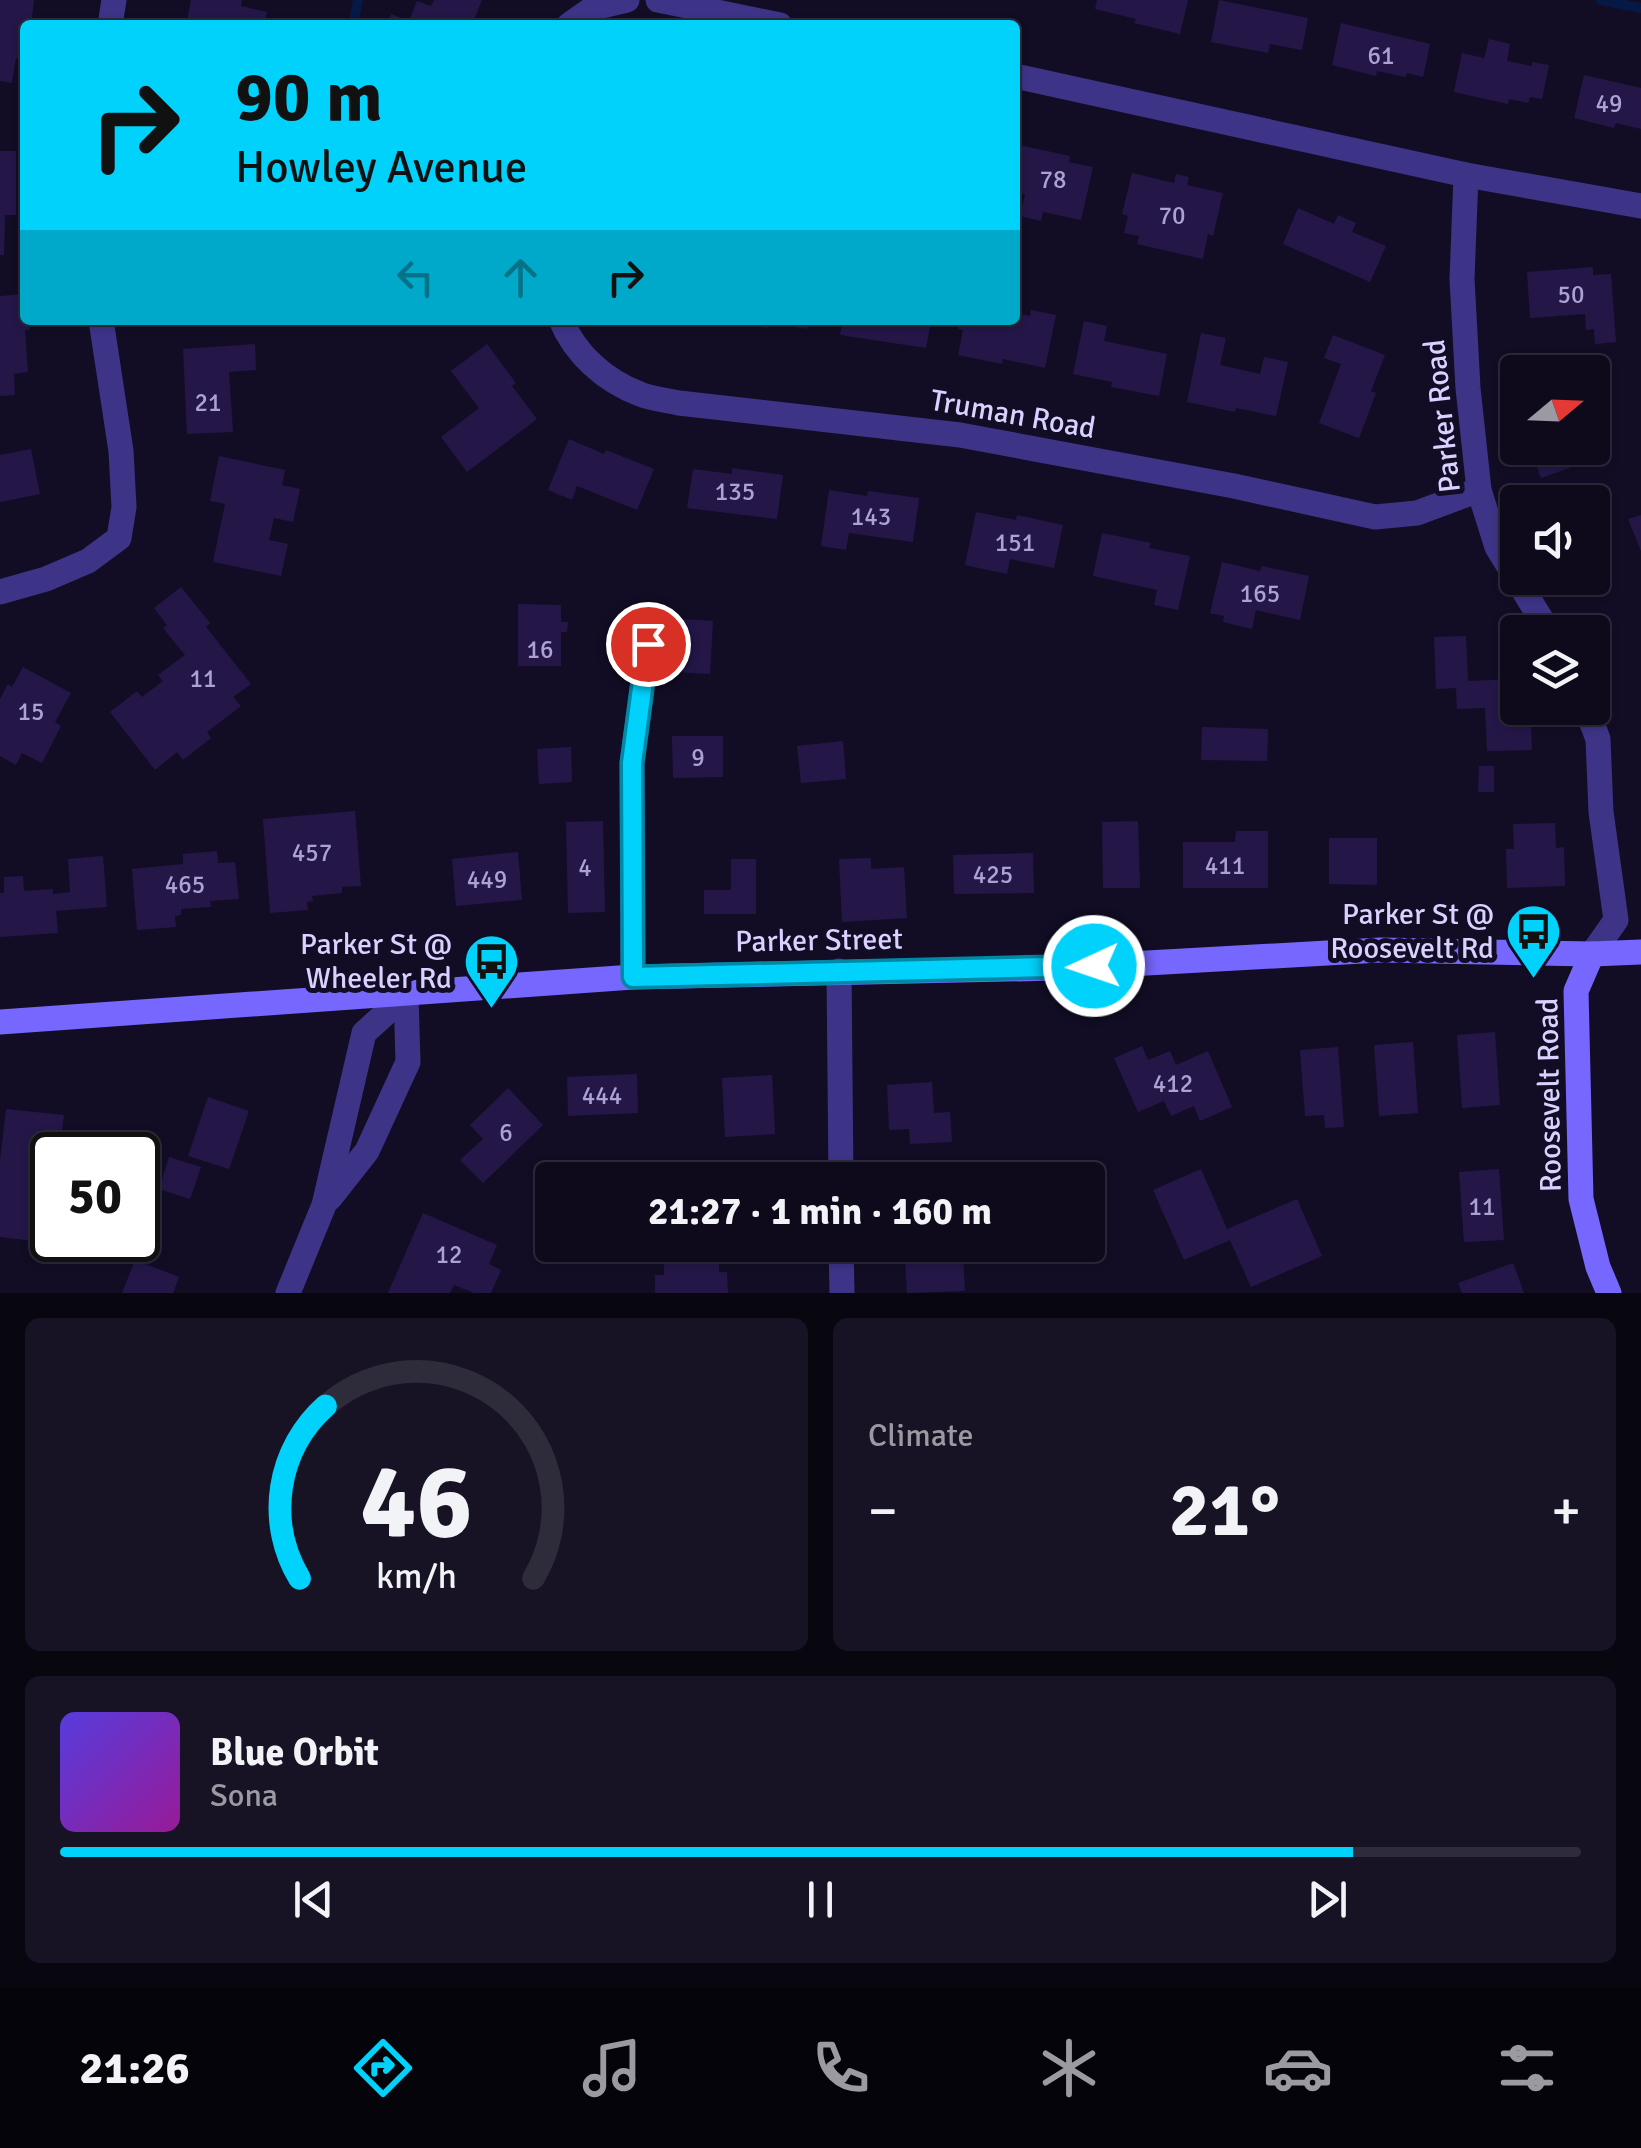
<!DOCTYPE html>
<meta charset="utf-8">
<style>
:root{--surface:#0e0a1c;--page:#171325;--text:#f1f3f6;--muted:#9b9aa3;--line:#2e2b3b;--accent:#00d2fc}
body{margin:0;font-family:Signika,sans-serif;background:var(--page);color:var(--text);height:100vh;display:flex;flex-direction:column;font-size:38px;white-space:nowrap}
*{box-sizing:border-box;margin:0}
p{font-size:32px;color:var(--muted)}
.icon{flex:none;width:55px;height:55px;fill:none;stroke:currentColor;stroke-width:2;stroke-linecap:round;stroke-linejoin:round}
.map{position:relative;height:1293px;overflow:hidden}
.sheet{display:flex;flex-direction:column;gap:25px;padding:25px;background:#08060f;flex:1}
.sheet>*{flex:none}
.guide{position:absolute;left:20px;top:20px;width:1000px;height:305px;border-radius:10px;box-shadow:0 2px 8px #0004,0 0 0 2px var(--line);background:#00d2fc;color:#111;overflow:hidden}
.needle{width:65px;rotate:71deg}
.tools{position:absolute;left:1500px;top:355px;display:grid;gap:20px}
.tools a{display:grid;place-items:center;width:110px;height:110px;border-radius:10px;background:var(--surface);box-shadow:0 2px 8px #0004,0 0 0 2px var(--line);font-size:50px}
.speed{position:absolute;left:30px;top:1132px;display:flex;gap:20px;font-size:50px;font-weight:700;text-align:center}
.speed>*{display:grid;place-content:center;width:130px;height:130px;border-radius:50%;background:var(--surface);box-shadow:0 2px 8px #0004,0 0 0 2px var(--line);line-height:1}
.speed .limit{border:5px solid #111;border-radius:15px;background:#fff;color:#111}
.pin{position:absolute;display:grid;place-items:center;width:85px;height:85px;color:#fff;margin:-42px;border:5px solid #fff;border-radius:50%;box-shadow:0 2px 10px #0007}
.me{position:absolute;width:110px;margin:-55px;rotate:267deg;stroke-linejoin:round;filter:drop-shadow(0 0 8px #0008)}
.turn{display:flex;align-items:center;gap:35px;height:210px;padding:0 50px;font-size:45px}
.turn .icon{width:130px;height:130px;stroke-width:2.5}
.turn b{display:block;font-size:70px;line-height:85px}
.lanes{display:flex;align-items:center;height:95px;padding:0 50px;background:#0003;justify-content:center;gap:50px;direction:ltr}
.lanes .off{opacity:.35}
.big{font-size:75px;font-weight:700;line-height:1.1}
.sheet .card{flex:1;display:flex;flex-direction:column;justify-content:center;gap:15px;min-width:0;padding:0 35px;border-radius:15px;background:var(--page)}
.sheet .dial{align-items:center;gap:0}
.dial svg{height:260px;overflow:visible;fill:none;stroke:var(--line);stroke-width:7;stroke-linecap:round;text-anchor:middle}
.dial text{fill:var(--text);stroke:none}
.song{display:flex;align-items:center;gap:30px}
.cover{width:120px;height:120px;border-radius:15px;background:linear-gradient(135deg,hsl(250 70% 55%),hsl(300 70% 35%))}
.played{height:10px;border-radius:5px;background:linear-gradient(90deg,var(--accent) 85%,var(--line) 85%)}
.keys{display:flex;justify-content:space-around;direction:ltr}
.heat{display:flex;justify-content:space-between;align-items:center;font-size:55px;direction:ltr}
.sheet .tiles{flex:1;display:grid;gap:25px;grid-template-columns:1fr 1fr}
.card:last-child{grid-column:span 2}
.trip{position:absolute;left:535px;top:1162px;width:570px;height:100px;border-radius:10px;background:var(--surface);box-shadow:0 2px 8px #0004,0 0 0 2px var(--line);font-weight:700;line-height:100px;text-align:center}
.menu{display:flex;height:160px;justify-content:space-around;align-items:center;background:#06040b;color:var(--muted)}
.menu .icon{width:70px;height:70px}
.menu .current{color:var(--accent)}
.menu b{font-size:45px;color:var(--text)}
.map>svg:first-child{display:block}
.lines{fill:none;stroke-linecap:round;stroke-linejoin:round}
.stream{stroke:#061945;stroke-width:10}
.building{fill:#241748}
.street{stroke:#3d3488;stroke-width:25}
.secondary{stroke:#7668ff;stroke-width:25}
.route-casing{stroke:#0088a4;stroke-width:25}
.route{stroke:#00d2fc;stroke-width:18}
.labels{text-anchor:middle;stroke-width:10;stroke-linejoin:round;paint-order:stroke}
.number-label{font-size:25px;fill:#aca2d1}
.street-label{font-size:30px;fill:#d9d1ff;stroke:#120d25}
.poi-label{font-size:30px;fill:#d9d1ff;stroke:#120d25;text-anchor:end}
</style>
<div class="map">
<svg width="1641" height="1293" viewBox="0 0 1641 1293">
<rect width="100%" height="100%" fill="#120d25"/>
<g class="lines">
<!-- stream -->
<g class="stream">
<polyline points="1601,0 1641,8"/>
<polyline points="353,25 358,0"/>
</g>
</g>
<!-- building -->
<g class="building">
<polygon points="0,0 34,0 31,25 25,25 25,59 16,58 12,83 0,81"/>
<polygon points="191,0 242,0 241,6 267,12 264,25 186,25"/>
<polygon points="434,0 482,0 472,25 387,25 391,14 409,21 417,1 431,6"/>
<polygon points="1097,0 1188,0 1180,34 1134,23 1136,19 1095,9"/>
<polygon points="1219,0 1308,18 1302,50 1270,44 1268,53 1211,42"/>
<polygon points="1341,23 1430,44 1423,77 1407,73 1405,77 1377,71 1376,76 1332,65"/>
<polygon points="1489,39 1510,44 1507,61 1532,66 1532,62 1549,65 1542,99 1530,97 1528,103 1509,99 1508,104 1454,92 1462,53 1484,58"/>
<polygon points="1584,75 1641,88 1641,129 1616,123 1614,128 1574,118"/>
<polygon points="1015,144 1070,156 1069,162 1093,167 1081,220 1043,212 1041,221 1020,216 1025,194 1015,192"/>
<polygon points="0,151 16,151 16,215 5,215 4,255 0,255"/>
<polygon points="1132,173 1174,183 1176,174 1189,177 1187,185 1223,193 1213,236 1208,234 1203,259 1137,244 1139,236 1124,233 1128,216 1122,214"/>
<polygon points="1298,208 1334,224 1338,215 1356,223 1352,232 1386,246 1370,282 1283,244"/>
<polygon points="1593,267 1593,275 1611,274 1616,342 1595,344 1594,329 1586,330 1585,314 1530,318 1527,272"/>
<polygon points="25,294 25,320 29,320 30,330 25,330 28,372 14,374 15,395 0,396 0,296"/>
<polygon points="1031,310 1056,315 1045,368 1003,359 1002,364 958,355 963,330 958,329 960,320 1015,320 1015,313 1030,316"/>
<polygon points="729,320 809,320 807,329 768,323 767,328 728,322"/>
<polygon points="843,320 931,320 926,348 840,335"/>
<polygon points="1084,321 1107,326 1104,341 1167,354 1159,396 1111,387 1112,382 1073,374"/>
<polygon points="1201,333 1226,338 1220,365 1260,374 1264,357 1288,362 1276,416 1236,408 1235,412 1187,402"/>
<polygon points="1333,335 1385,355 1371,391 1376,393 1359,438 1319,423 1341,364 1324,358"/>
<polygon points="255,344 256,370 229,372 233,432 187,434 183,349"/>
<polygon points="487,344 516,383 512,386 537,419 467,472 441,437 479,408 451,371"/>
<polygon points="569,439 604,454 606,450 654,469 637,510 577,486 572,500 548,490"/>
<polygon points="1540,448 1584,448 1589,461 1541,478 1535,462 1545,458"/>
<polygon points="31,449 40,494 0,502 0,455"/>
<polygon points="219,456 285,470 282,485 300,489 293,522 274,518 269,540 288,544 281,576 213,562 225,504 210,501"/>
<polygon points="732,468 783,475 777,519 687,508 693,469 732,474"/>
<polygon points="829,490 867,496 868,491 919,498 913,542 849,533 846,550 821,546"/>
<polygon points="976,512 1016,520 1017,515 1063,525 1054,568 1010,559 1007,574 965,565"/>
<polygon points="1641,515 1641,551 1628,519"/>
<polygon points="1102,533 1151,543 1149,548 1190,556 1178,610 1154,605 1157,590 1093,576"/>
<polygon points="1222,562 1260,571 1262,566 1309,576 1300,620 1256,610 1252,629 1223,622 1224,616 1210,613"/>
<polygon points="181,587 210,623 206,627 251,684 233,697 241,706 207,732 211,738 183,760 177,752 155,770 110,712 137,691 142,697 163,681 158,675 185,655 163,628 167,625 154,608"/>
<polygon points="518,604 561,605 561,622 568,622 567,632 561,632 561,666 518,666"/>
<polygon points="684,619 713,621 710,674 657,671 659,641 683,643"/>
<polygon points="1466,636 1468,681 1518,679 1518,708 1530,708 1532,750 1487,751 1485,708 1457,709 1456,688 1436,689 1434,637"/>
<polygon points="23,667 71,693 55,722 61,726 42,763 22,753 16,765 0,756 0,699 8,684 12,687"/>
<polygon points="1202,727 1268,729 1267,761 1201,760"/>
<polygon points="672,736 723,736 723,777 673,778"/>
<polygon points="843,741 846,779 801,783 797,746"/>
<polygon points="571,747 572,782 539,784 537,749"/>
<polygon points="1479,766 1494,766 1494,792 1478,792"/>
<polygon points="355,811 361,886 342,887 342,893 312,896 313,901 307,902 308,910 270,913 263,819"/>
<polygon points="603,821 605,912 568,913 566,822"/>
<polygon points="1138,821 1140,888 1103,888 1102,822"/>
<polygon points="1555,823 1556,848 1564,847 1565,886 1507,888 1506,849 1514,849 1513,824"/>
<polygon points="1236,831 1268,831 1268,888 1183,888 1183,842 1235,842"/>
<polygon points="1329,838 1377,838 1377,885 1329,884"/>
<polygon points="217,851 218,863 235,862 239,899 210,901 211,907 181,909 181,915 175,916 176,927 137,930 132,869 183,864 183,854"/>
<polygon points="518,852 522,900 456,906 452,859"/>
<polygon points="1033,853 1034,893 954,894 953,855"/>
<polygon points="103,856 107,907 56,911 58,933 0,937 0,893 4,893 4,877 23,876 24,891 53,889 53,894 70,892 68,859"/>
<polygon points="871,858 871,869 904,867 907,918 842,922 839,859"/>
<polygon points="731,859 756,859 756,914 704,914 704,890 731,890"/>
<polygon points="1495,1032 1500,1105 1462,1108 1457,1035"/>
<polygon points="1413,1042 1418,1113 1379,1116 1374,1045"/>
<polygon points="1142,1046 1148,1060 1170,1051 1176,1065 1208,1051 1232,1107 1200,1121 1194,1106 1171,1116 1164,1101 1138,1112 1114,1058"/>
<polygon points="1338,1047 1344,1127 1325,1128 1324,1115 1305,1116 1300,1050"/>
<polygon points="637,1074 638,1113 568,1116 567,1077"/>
<polygon points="772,1075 775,1134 725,1137 722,1078"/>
<polygon points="932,1082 934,1113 950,1112 952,1142 910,1144 909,1129 889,1130 887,1085"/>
<polygon points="508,1088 543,1125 483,1183 460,1160 483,1139 470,1125"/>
<polygon points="208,1097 249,1111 229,1169 188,1156"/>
<polygon points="6,1109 64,1115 59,1155 52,1155 52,1216 50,1243 0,1237 0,1161"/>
<polygon points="169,1157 201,1167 190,1199 159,1189"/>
<polygon points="994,1160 1001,1180 963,1180 960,1171"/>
<polygon points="1201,1169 1227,1229 1297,1199 1322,1256 1251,1287 1230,1240 1184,1260 1153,1190"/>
<polygon points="1499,1169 1504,1240 1464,1242 1459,1172"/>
<polygon points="423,1213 497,1245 489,1264 501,1270 491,1293 474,1293 454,1285 450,1293 388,1293"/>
<polygon points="664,1245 719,1245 719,1272 727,1272 728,1293 655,1293 655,1275 664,1275"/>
<polygon points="904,1245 945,1245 946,1256 963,1255 965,1291 907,1293"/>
<polygon points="135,1260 179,1277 173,1293 122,1293"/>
<polygon points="1513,1263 1524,1293 1462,1293 1458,1283"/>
</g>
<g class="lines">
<!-- street -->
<g class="street">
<polyline points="658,0 780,25"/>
<polyline points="110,25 114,0"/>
<polyline points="569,25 593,8 627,0"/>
<polyline points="1015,76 1466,175 1641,206"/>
<polyline points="1466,175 1462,279 1468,388 1479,490 1497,547 1549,632"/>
<path d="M561 320C575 354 605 381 640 394 652 399 666 400 679 403L960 435 1234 486 1375 517 1417 513 1479 490"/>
<polyline points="0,592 46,579 88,561 119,538 124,507 121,451 101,320"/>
<polyline points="1586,708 1598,739 1601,812 1616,920 1592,954"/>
<polyline points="839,971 841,1180"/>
<polyline points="633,977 632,763 648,644"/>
<polyline points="330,1198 367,1151 408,1062 406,995"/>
<polyline points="841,1245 842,1293"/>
<polyline points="288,1293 324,1205 364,1033 406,995"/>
</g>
<!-- secondary -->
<g class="secondary">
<polyline points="1592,954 1576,991 1581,1199 1598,1267 1609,1293"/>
<polyline points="0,1022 633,977 1058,968 1380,950 1592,954 1641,952"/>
</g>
</g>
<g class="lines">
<defs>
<polyline id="route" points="648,644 632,763 633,977 1094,966"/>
</defs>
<!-- route casing -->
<use href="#route" class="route-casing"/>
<!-- route -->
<use href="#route" class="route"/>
</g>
<!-- icons -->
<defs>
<symbol id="bus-pin" viewBox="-11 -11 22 30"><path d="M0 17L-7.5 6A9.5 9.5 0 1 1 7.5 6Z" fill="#00d2fc" stroke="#120d25"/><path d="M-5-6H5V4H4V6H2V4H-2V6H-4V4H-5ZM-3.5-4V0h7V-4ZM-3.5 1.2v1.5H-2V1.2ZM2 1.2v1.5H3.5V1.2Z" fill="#111"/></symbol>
</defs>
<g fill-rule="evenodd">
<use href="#bus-pin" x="1502" y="900" width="63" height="86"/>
<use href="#bus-pin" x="460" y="930" width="63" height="86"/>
</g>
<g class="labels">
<!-- number labels -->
<g class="number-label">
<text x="1381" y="64">61</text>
<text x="1609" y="112">49</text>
<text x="1053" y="188">78</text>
<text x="1172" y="224">70</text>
<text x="1571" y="303">50</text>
<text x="208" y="411">21</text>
<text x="735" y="500">135</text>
<text x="871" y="525">143</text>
<text x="1015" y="551">151</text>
<text x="1260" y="602">165</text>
<text x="540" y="658">16</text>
<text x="203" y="687">11</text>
<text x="31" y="720">15</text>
<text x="698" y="766">9</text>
<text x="312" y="861">457</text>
<text x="1225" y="874">411</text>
<text x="585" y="876">4</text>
<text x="993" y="883">425</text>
<text x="487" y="888">449</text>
<text x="185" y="893">465</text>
<text x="1173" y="1092">412</text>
<text x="602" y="1104">444</text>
<text x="506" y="1141">6</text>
<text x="1482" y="1215">11</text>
<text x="449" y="1263">12</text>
</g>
<!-- street labels -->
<g class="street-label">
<text transform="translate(1013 414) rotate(10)" y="10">Truman Road</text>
<text transform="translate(1442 416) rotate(-96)" y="10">Parker Road</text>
<text transform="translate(819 940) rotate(-1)" y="10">Parker Street</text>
<text transform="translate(1549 1095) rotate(-91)" y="10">Roosevelt Road</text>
</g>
<!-- poi labels -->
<g class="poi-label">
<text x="1494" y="924">Parker St @<tspan x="1494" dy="34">Roosevelt Rd</tspan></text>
<text x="452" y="954">Parker St @<tspan x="452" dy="34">Wheeler Rd</tspan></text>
</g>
</g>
</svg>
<div class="tools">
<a><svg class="needle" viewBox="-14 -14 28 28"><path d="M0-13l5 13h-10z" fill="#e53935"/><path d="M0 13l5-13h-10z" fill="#9b9aa3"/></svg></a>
<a><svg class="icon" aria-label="sound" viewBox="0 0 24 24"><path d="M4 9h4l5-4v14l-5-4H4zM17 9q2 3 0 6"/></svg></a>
<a><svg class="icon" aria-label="layers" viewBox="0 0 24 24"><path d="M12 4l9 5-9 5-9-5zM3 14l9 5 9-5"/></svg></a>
</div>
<div class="speed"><div class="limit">50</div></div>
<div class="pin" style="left:648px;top:644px;background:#d93025"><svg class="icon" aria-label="arrive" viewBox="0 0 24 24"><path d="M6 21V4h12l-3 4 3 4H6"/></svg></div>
<svg class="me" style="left:1094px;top:966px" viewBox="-20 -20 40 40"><circle r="17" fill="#00d2fc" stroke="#fff" stroke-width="3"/><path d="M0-11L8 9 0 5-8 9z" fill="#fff"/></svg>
<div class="trip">21:27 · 1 min · 160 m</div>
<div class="guide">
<div class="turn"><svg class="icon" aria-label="right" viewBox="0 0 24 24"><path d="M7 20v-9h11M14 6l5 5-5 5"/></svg><div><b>90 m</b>Howley Avenue</div></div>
<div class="lanes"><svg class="icon off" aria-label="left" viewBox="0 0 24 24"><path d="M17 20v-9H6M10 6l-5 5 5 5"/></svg><svg class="icon off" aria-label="ahead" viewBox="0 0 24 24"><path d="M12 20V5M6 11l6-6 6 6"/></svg><svg class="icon" aria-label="right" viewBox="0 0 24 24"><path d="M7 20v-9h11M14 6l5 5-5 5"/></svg></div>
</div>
</div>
<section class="sheet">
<div class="tiles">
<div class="card dial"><svg viewBox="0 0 100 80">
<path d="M14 69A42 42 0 1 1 86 69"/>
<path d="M14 69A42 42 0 0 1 22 16" stroke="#00d2fc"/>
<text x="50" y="56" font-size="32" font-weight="700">46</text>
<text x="50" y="72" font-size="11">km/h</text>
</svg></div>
<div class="card"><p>Climate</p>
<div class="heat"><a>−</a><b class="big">21°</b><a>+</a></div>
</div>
<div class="card">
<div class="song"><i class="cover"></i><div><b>Blue Orbit</b><p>Sona</p></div></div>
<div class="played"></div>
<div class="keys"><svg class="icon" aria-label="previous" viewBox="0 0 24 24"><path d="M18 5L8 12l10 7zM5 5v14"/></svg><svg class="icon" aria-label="pause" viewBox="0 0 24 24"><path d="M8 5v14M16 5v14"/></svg><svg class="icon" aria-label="next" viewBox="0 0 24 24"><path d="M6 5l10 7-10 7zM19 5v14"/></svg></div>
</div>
</div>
</section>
<nav class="menu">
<b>21:26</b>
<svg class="icon current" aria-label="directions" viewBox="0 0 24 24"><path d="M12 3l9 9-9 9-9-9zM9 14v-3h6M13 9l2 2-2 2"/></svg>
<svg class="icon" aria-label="music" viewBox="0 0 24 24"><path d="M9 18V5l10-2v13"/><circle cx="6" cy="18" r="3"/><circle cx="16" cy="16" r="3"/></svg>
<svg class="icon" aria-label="phone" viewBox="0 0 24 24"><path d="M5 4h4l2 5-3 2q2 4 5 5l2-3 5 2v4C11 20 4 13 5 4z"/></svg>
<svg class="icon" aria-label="climate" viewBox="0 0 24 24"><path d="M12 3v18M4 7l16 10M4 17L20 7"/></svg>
<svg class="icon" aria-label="car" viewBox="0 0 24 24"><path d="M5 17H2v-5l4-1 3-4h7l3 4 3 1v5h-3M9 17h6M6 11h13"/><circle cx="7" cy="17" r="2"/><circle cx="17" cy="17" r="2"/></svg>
<svg class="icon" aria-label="filters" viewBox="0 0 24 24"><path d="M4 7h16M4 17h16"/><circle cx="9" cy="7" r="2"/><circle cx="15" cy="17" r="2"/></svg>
</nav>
